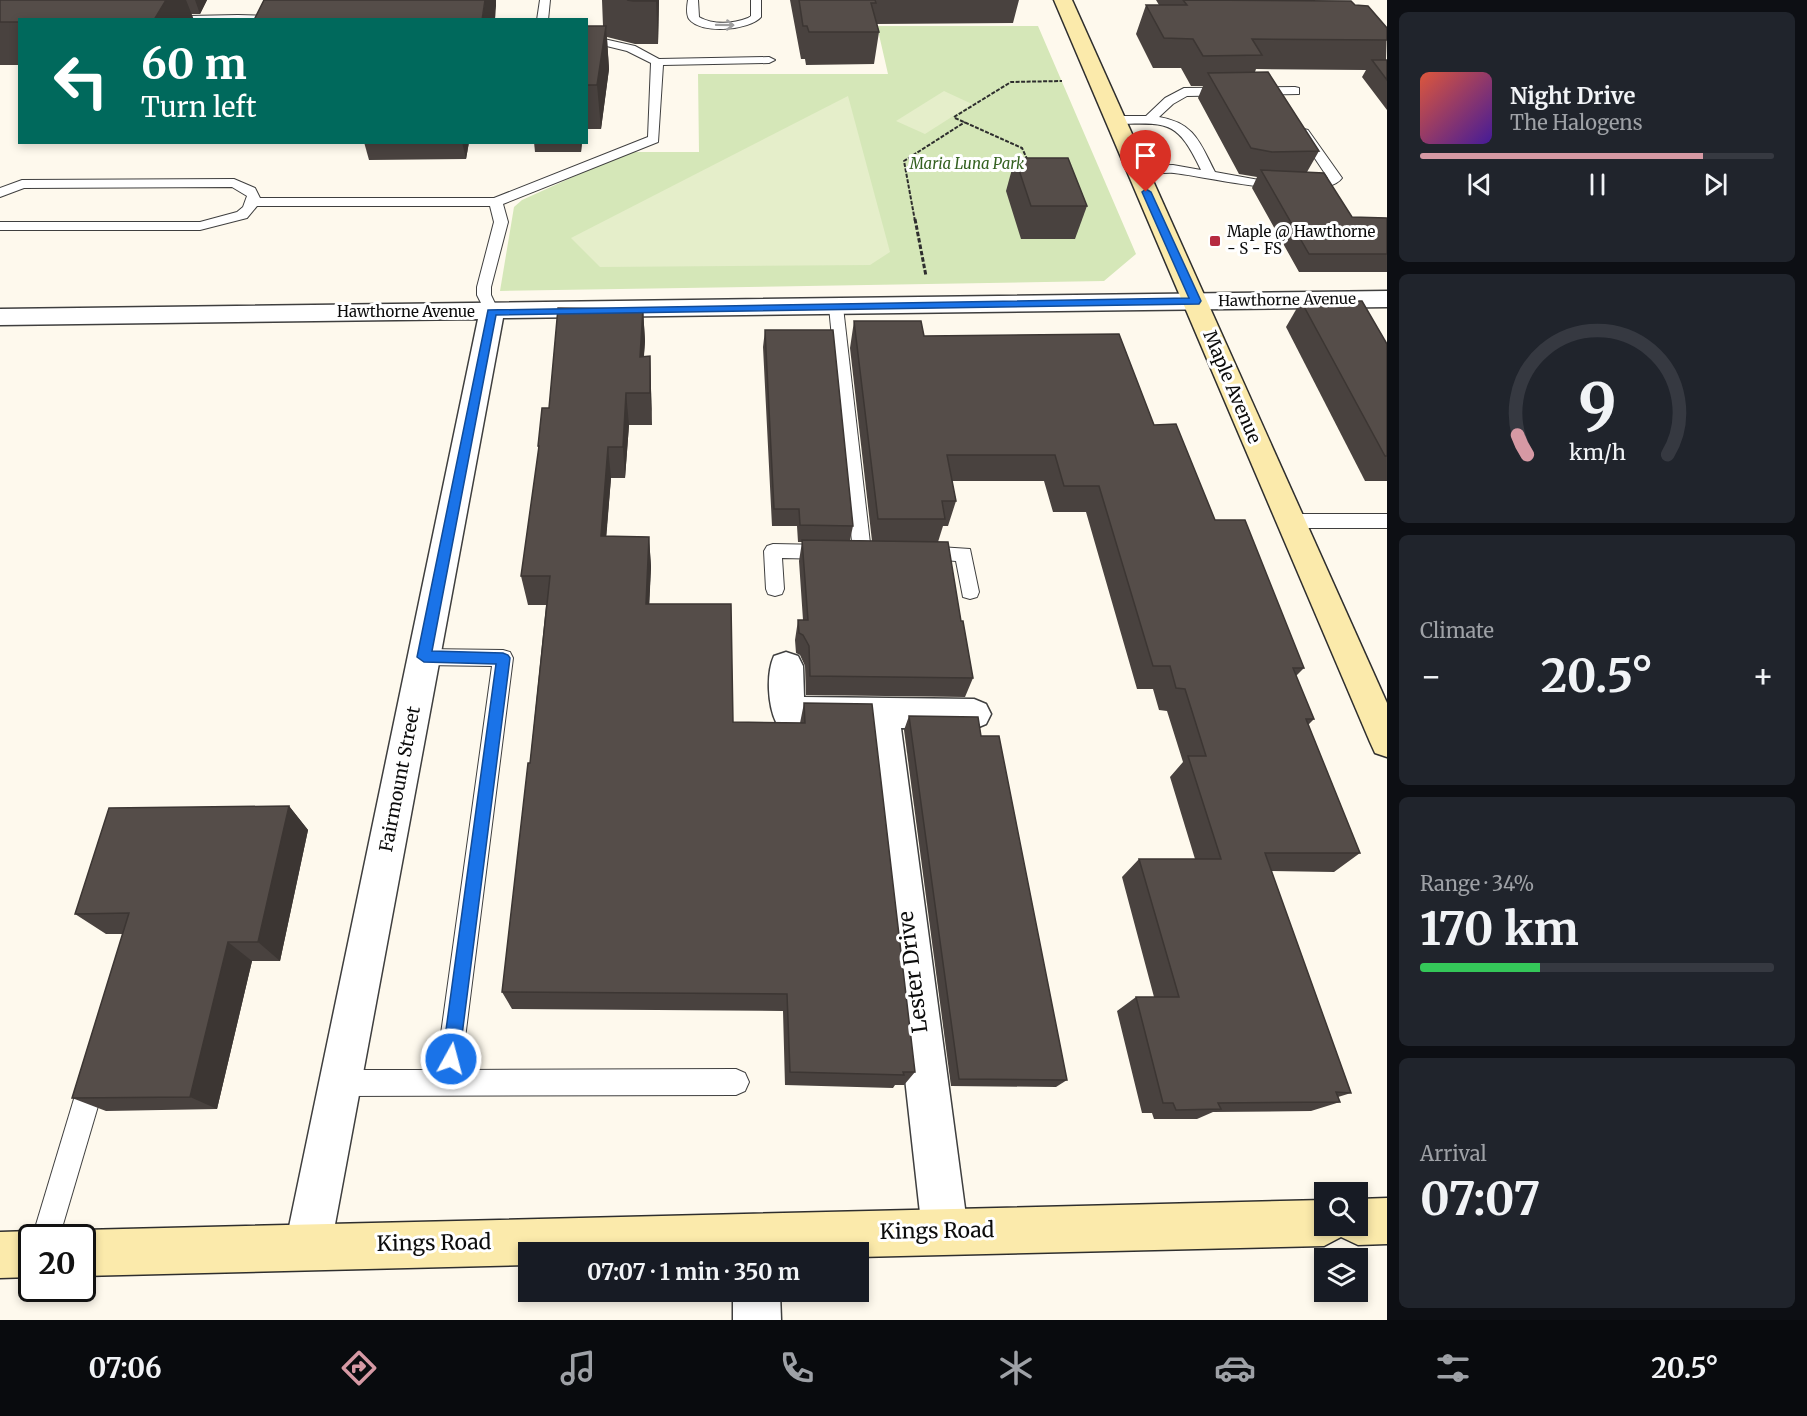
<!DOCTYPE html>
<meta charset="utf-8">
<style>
:root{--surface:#171b24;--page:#20242c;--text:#f1f3f6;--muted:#9ea1a6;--line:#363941;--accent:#d699a4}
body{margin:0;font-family:Merriweather,serif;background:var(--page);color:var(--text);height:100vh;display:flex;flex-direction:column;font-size:22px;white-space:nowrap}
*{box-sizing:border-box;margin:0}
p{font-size:20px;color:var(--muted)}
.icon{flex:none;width:33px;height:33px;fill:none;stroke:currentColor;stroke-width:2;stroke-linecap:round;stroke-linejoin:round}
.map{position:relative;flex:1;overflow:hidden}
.sheet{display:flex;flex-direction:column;gap:12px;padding:12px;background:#0d0f14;width:420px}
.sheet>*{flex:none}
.top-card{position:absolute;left:18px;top:18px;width:570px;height:126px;border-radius:0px;box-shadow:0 3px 9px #0003;background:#00695c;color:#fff;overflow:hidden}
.tools{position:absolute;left:1314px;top:1182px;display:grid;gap:12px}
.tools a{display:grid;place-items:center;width:54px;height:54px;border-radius:0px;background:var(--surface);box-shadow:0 3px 9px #0003;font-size:30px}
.speed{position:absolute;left:18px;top:1224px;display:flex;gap:12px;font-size:30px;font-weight:700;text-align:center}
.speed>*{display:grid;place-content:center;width:78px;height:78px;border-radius:50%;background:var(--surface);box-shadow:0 3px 9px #0003;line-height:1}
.speed .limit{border:3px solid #111;border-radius:9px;background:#fff;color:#111}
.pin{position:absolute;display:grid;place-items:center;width:51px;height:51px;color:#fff;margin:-62px -26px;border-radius:50% 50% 50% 0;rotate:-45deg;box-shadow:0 0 6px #0007}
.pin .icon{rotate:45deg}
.me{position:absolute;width:66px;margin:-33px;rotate:7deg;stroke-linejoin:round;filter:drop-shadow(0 0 4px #0008)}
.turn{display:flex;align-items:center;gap:21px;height:126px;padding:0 24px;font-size:27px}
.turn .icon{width:78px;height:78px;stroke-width:2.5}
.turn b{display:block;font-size:42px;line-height:51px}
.big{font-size:45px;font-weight:700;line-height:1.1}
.sheet .card{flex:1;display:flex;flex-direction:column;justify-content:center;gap:9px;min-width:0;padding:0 21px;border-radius:9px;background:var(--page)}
.sheet .dial{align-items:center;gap:0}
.dial svg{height:156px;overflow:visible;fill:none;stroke:var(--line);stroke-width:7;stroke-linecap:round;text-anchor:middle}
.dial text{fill:var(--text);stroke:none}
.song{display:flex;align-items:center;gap:18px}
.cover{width:72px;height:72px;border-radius:9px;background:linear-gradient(135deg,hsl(10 70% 55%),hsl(260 70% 35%))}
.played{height:6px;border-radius:3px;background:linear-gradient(90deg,var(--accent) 80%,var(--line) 80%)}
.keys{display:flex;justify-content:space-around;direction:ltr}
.heat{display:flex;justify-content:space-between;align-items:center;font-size:33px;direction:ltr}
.charge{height:9px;border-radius:4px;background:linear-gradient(90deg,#34c759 34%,var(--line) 0)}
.trip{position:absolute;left:518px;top:1242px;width:351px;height:60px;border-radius:0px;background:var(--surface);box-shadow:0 3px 9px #0003;font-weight:700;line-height:60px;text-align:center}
.menu{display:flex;height:96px;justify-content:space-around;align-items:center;background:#090b0e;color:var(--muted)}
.menu .icon{width:42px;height:42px}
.menu .selected{color:var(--accent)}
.menu b{font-size:27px;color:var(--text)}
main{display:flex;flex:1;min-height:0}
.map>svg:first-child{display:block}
.green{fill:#d5e7b8}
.pitch{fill:#e5eeca}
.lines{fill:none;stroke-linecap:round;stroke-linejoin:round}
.lane-casing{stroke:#3f3f3f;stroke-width:2}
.street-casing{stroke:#3f3f3f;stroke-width:3}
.secondary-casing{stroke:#2e2e2e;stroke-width:3}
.path-far1{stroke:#2e2e2e;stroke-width:2;stroke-dasharray:4 1.5;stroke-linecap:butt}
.path{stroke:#2e2e2e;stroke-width:3;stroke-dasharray:4.5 2;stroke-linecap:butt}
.lane{fill:#fff;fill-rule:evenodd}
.street{fill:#fff;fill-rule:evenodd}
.secondary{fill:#fbeaab;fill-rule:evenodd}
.wall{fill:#49423f}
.shaded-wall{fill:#3c3633}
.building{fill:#554d49;stroke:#3c3633;stroke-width:1.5}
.oneway{stroke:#9e9e9e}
.route{fill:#1a73e8;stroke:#114b97;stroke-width:1.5}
.poi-dot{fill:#b62b40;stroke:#fff;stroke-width:2}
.labels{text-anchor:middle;stroke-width:6;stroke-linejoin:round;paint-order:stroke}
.far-park-label{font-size:15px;font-style:italic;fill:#346120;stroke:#fff}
.far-poi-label{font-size:15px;fill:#0c0c0c;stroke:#fff;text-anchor:start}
.far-street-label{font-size:15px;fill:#0c0c0c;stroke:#fff}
.street-label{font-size:18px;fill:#0c0c0c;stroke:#fff}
.near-street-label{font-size:21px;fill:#0c0c0c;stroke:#fff}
</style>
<main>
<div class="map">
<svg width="1387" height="1320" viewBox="0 0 1387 1320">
<rect width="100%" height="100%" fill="#fef9ed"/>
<!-- green -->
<polygon class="green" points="877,26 1038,26 1136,254 1104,281 500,291 514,207 522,200 628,152 699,152 698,74 888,74"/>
<!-- pitch -->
<g class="pitch">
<polygon points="944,91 972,104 925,134 896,121"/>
<polygon points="848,96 890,252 870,265 600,267 571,238"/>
</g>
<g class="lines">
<defs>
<g id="lane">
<polygon points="540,0 550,0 548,20 537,20"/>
<path d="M688 0H698L699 17C713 25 733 24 748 18L751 16V0H761V17C750 30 701 35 689 19 686 14 687 6 688 0Z"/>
<polygon points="238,15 303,17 308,20 135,20 140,17"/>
<polygon points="586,35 635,46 659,59 769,57 775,60 769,63 663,65 658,142 503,204 508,222 491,287 491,295 499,312 497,315 487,315 477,295 477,287 494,222 490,206 257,206 247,218 200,230 0,230 0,222 200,222 237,212 243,207 247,196 232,187 24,188 0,197 0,188 22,180 234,179 255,188 260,198 494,198 648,137 651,63 627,51 586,41"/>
<path d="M1295 87 1299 88V94L1187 96 1173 104 1159 117C1195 123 1200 143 1215 172L1259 180 1328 178 1298 133 1304 129 1308 130 1342 178C1323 205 1204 176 1174 173 1161 172 1146 176 1132 173L1131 170 1132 167 1137 166 1173 165 1201 170C1177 120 1169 123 1116 124L1110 120 1116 116H1146L1165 98 1184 88Z"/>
<polygon points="836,302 843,307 871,552 868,557 862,559 856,557 853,552 829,307"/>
<polygon points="1290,514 1387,514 1387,528 1290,528 1284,526 1281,521 1284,516"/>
<polygon points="773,544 826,545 832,547 835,552 832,557 826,559 782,558 784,589 782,594 775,596 768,594 766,589 764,551 767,546"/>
<polygon points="924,546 970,549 979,592 977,597 970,599 963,597 956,561 918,558 915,553 918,548"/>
<polygon points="424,649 503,650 510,652 513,658 461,1070 736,1069 745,1073 749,1082 745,1091 736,1095 340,1096 331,1092 327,1083 331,1074 340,1070 436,1070 492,666 424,665 417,663 414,657 417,651"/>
<polygon points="93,1066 102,1070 106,1079 59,1238 32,1238 80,1079 84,1070"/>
</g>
<g id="street">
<polygon points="1387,291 1387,307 503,318 331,1246 324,1262 308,1269 292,1262 285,1246 478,319 0,325 0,309"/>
<path d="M786 652 798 656 803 666 804 697 974 699 986 704 991 714 986 724 974 729 901 728 968 1231 961 1247 945 1254 929 1247 922 1231 866 728 788 727 776 722C768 705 766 674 774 656Z"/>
<polygon points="733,1292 780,1292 781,1320 733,1320"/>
</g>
<g id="secondary">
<polygon points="1054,0 1072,0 1387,703 1387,757 1375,753 1370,742"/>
<polygon points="1387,1198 1387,1244 1358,1245 1341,1237 1324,1246 858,1257 858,1252 528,1252 528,1265 82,1276 82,1238 65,1238 82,1230 1324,1200 1324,1226 1358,1226 1358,1199"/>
<polygon points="32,1231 48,1238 32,1238 32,1277 0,1278 0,1232"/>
</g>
</defs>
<!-- lane casing -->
<use href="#lane" class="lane-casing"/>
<!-- street casing -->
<use href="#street" class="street-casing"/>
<!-- secondary casing -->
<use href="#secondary" class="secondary-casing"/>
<!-- path-far1 -->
<g class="path-far1">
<polyline points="954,117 1011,82 1062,81"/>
<polyline points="955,118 1022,148 1027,159"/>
<polyline points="915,221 904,161 965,122"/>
</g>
<!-- path -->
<polyline class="path" points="915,219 926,276"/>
<!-- lane -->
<use href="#lane" class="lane"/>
<!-- street -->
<use href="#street" class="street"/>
<!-- secondary -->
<use href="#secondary" class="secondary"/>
</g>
<!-- wall -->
<g class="wall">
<polygon points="0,0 207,0 200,14 191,14 194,20 20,20 20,65 0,65"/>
<polygon points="602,0 659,0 658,44 635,44 607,37 609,69 601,129 586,129 586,26 603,26"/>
<polygon points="790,0 1019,0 1013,23 877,24 879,32 874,64 806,65 805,59 801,59"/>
<polygon points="1156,0 1292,0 1355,5 1387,28 1386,60 1387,60 1387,110 1362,77 1366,70 1256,69 1255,72 1319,151 1307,172 1352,217 1387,218 1387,272 1299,272 1252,188 1257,177 1239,174 1198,98 1203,86 1191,86 1181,68 1153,68 1136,34 1146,5 1159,5"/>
<polygon points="364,142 469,142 466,159 369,160"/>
<polygon points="534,142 582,142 581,152 535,152"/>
<polygon points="1015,158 1087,206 1075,239 1021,239 1006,191"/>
<polygon points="1301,301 1387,344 1387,481 1365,481 1286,327"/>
<polygon points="643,309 645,341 644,356 650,356 652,425 629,425 625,478 611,478 606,536 649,537 651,567 649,604 733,722 800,723 804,703 915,1072 904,1085 895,1085 893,1088 785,1085 783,1011 512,1009 502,992 530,763 546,605 528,605 521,576 539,453 538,446 549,408"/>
<polygon points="854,321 924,336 1154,425 1215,520 1304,668 1296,676 1314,719 1308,725 1360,853 1334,872 1271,871 1351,1093 1338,1097 1340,1102 1311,1111 1213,1112 1197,1119 1154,1119 1152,1113 1142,1113 1117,1011 1136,997 1154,997 1122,877 1139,859 1195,859 1170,777 1183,762 1167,711 1159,710 1153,689 1137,689 1086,512 1053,512 1044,481 952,481 956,501 948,526 943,526 938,542 961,621 973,678 965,697 806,695 805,666 800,655 796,653 795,640 798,620 803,620 799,561 802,542 798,542 797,526 772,526 763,347 765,330 853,526 850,540 872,541 850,348"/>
<polygon points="909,716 981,736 1067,1080 1056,1087 951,1086 904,730"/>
<polygon points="289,806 308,830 280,961 252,961 217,1109 106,1111 72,1098 123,934 106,934 75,914"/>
</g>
<!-- shaded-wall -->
<g class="shaded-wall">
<polygon points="166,0 186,0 194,20 154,20"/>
<polygon points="195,0 207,0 200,14"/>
<polygon points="485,0 496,0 496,6 495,20 482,20"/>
<polygon points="656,0 659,0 658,44"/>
<polygon points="606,26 609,69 601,129 597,85"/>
<polygon points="462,142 469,142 466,159"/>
<polygon points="580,142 582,142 581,152"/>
<polygon points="643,309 645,341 641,389 640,357"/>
<polygon points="650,356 651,388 652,425 650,393"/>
<polygon points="626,393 629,425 625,478 623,447"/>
<polygon points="608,447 611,478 604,566 601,536"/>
<polygon points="649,537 651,567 648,633 646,604"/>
<polygon points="289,806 308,830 280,961 258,942"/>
<polygon points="228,942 252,961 217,1109 190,1097"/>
</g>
<!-- building -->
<g class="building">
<polygon points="0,0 166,0 154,20 20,20 20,22 0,22"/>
<polygon points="264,0 485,0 482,20 254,20"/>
<polygon points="627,0 656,0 656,1 633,1"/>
<polygon points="799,0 875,0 876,3 871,3 879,32 809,32 807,26 803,26"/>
<polygon points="1183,0 1351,1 1355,5 1368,6 1387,28 1387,40 1252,39 1262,55 1203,56 1193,39 1164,38 1146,5 1187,5"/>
<polygon points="586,26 606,26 597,85 586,85"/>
<polygon points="1372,60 1387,60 1387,80"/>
<polygon points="1268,72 1319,151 1272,152 1251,148 1208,73"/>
<polygon points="1015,158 1068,158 1087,206 1031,206"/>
<polygon points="1261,170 1324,173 1352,217 1387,218 1387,254 1309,254"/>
<polygon points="1301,301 1362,301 1387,344 1387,456 1385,456"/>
<polygon points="558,308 643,309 640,357 650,356 650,393 626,393 623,447 608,447 601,536 649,537 646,604 731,604 733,722 805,723 804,703 872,704 915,1072 903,1072 904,1075 790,1072 787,994 502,992 528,763 530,763 550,576 521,576 539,446 538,446 542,408 549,408"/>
<polygon points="854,321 921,321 924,336 1119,334 1154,425 1176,424 1215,520 1245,520 1304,668 1293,668 1314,719 1306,719 1360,853 1265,853 1351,1093 1336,1092 1340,1102 1218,1103 1221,1109 1176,1110 1173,1103 1163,1103 1136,997 1179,997 1139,859 1221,859 1188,756 1206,756 1185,689 1176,688 1170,666 1153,666 1099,486 1064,486 1055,455 947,455 956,501 942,501 945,519 878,519"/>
<polygon points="765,330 833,330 853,526 800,525 799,509 774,509"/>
<polygon points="802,540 948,542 961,621 963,621 973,678 810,676 809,646 803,635 799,633 798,620 808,620"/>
<polygon points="909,716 978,717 981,736 999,736 1067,1080 959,1079"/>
<polygon points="289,806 258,942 228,942 190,1097 72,1098 129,913 75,914 109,808"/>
</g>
<!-- one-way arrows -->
<defs><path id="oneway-shaft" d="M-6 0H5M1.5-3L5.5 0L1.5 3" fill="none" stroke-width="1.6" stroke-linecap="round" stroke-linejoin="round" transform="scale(1.5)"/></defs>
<use class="oneway" href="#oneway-shaft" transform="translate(725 25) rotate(1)"/>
<!-- route -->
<polygon class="route" points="1146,189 1151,192 1201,301 1199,304 496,315 432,651 503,653 508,655 510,658 459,1059 457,1065 451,1068 444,1065 442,1059 496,664 424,662 417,657 488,310 1189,298 1142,192"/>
<!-- markers -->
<rect class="poi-dot" x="1209" y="235" width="12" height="12" rx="3"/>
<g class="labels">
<!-- far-park labels -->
<g class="far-park-label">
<text x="967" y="169">Maria Luna Park</text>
</g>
<!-- far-poi labels -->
<g class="far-poi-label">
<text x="1227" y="237">Maple @ Hawthorne<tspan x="1227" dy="17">- S - FS</tspan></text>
</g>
<!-- far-street labels -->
<g class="far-street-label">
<text transform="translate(1287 300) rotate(-1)" y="5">Hawthorne Avenue</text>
<text x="406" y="317">Hawthorne Avenue</text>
</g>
<!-- street labels -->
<g class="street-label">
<text transform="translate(1232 387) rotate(67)" y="6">Maple Avenue</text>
<text transform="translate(400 779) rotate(-79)" y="6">Fairmount Street</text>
</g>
<!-- near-street labels -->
<g class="near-street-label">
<text transform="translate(913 972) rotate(-97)" y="7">Lester Drive</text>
<text transform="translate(937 1231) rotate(-1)" y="7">Kings Road</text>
<text transform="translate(434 1243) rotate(-1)" y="7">Kings Road</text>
</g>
</g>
</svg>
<div class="tools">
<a><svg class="icon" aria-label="search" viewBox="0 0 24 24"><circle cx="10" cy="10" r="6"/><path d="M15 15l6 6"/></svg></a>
<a><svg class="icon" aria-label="layers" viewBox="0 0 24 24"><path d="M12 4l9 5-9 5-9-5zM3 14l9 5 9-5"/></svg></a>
</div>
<div class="speed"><div class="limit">20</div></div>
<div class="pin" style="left:1146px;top:192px;background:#d93025"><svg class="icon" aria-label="arrive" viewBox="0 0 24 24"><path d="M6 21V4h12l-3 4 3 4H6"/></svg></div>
<svg class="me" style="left:451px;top:1059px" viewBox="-20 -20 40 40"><circle r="17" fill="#1a73e8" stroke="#fff" stroke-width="3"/><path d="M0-11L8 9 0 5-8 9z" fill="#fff"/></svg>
<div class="trip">07:07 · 1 min · 350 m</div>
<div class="top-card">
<div class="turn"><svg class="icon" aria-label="left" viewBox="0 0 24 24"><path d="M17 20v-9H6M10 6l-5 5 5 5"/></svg><div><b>60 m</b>Turn left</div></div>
</div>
</div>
<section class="sheet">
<div class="card">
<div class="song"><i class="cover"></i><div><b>Night Drive</b><p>The Halogens</p></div></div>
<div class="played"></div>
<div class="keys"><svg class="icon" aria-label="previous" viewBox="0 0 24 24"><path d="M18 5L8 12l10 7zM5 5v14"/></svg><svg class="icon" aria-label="pause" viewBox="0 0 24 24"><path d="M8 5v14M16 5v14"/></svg><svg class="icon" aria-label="next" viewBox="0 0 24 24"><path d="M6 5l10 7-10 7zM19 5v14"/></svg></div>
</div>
<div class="card dial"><svg viewBox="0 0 100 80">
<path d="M14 69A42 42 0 1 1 86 69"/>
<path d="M14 69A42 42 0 0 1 9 59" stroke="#d699a4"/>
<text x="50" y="56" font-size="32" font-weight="700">9</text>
<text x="50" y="72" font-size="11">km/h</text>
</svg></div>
<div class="card"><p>Climate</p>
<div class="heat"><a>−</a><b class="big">20.5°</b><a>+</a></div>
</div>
<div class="card"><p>Range · 34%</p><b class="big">170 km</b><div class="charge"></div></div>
<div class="card"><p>Arrival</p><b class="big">07:07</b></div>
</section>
</main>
<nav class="menu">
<b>07:06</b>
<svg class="icon selected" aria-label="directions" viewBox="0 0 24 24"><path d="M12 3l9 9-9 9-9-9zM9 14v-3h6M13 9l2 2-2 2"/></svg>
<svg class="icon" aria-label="music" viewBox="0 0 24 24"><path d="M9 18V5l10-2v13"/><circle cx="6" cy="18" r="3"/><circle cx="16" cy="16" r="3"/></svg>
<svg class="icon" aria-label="phone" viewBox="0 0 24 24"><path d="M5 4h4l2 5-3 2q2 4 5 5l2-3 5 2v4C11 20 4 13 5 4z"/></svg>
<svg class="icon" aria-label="climate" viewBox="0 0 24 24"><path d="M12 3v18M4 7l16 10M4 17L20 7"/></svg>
<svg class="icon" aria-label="car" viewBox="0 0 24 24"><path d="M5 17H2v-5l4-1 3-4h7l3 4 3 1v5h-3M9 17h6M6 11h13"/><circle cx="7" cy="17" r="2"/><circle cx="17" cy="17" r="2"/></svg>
<svg class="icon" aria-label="filters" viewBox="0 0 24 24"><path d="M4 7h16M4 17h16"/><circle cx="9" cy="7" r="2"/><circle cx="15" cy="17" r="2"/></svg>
<b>20.5°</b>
</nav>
